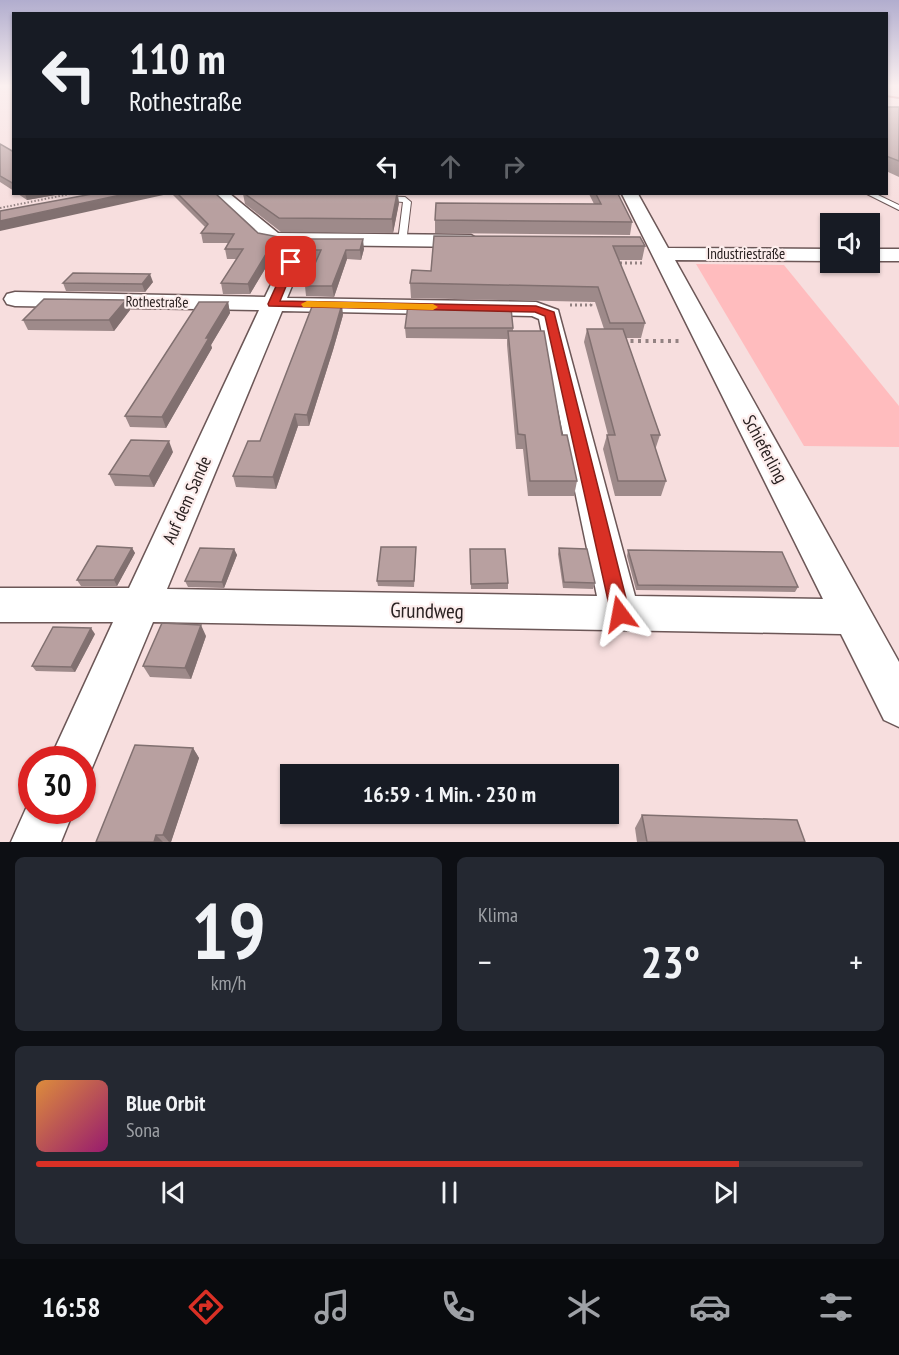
<!DOCTYPE html>
<html lang="de">
<meta charset="utf-8">
<style>
:root{--surface:#171b24;--page:#242831;--text:#f1f3f6;--muted:#9ea1a6;--line:#363941;--accent:#d93025}
body{margin:0;font-family:"PT Sans Narrow",sans-serif;background:var(--page);color:var(--text);height:100vh;display:flex;flex-direction:column;font-size:22px;white-space:nowrap}
*{box-sizing:border-box;margin:0}
p{font-size:20px;color:var(--muted)}
.icon{flex:none;width:33px;height:33px;fill:none;stroke:currentColor;stroke-width:2;stroke-linecap:round;stroke-linejoin:round}
.map{position:relative;height:842px;overflow:hidden}
.side{display:flex;flex-direction:column;gap:15px;padding:15px;background:#0d0f14;flex:1}
.side>*{flex:none}
.hud{position:absolute;left:12px;top:12px;width:876px;height:183px;border-radius:0px;box-shadow:0 2px 4px #0004;background:#171b24;color:var(--text);overflow:hidden}
.controls{position:absolute;left:820px;top:213px;display:grid;gap:12px}
.controls a{display:grid;place-items:center;width:60px;height:60px;border-radius:0px;background:var(--surface);box-shadow:0 2px 4px #0004;font-size:30px}
.speed{position:absolute;left:18px;top:746px;display:flex;gap:12px;font-size:30px;font-weight:700;text-align:center}
.speed>*{display:grid;place-content:center;width:78px;height:78px;border-radius:50%;background:var(--surface);box-shadow:0 2px 4px #0004;line-height:1}
.speed .limit{border:9px solid #d22;background:#fff;color:#111}
.pin{position:absolute;display:grid;place-items:center;width:51px;height:51px;color:#fff;margin:-26px;border-radius:12px;box-shadow:0 3px 9px #0006}
.me{position:absolute;width:66px;margin:-33px;rotate:347deg;stroke-linejoin:round;filter:drop-shadow(0 0 4px #0008)}
.turn{display:flex;align-items:center;gap:21px;height:126px;padding:0 18px;font-size:27px}
.turn .icon{width:78px;height:78px;stroke-width:2.5}
.turn b{display:block;font-size:42px;line-height:51px}
.lanes{display:flex;align-items:center;height:57px;padding:0 18px;background:#0003;justify-content:center;gap:30px;direction:ltr}
.lanes .off{opacity:.35}
.big{font-size:45px;font-weight:700;line-height:1.1}
.side .widget{flex:1;display:flex;flex-direction:column;justify-content:center;gap:9px;min-width:0;padding:0 21px;border-radius:9px;background:var(--page)}
.side .dial{align-items:center;gap:0}
.dial b{font-size:78px;line-height:1}
.song{display:flex;align-items:center;gap:18px}
.cover{width:72px;height:72px;border-radius:9px;background:linear-gradient(135deg,hsl(30 70% 55%),hsl(320 70% 35%))}
.played{height:6px;border-radius:3px;background:linear-gradient(90deg,var(--accent) 85%,var(--line) 85%)}
.keys{display:flex;justify-content:space-around;direction:ltr}
.heat{display:flex;justify-content:space-between;align-items:center;font-size:33px;direction:ltr}
.side .tiles{flex:1;display:grid;gap:15px;grid-template-columns:1fr 1fr}
.widget:last-child{grid-column:span 2}
.trip{position:absolute;left:280px;top:764px;width:339px;height:60px;border-radius:0px;background:var(--surface);box-shadow:0 2px 4px #0004;font-weight:700;line-height:60px;text-align:center}
.tab-bar{display:flex;height:96px;justify-content:space-around;align-items:center;background:#090b0e;color:var(--muted)}
.tab-bar .icon{width:42px;height:42px}
.tab-bar .active{color:var(--accent)}
.tab-bar b{font-size:27px;color:var(--text)}
.map>svg:first-child{display:block}
.green{fill:#ffbcbe}
.lines{fill:none;stroke-linecap:round;stroke-linejoin:round}
.stream{fill:#bf7b7e;fill-rule:evenodd}
.service-casing{stroke:#6c5757;stroke-width:2}
.minor-casing{stroke:#6c5757;stroke-width:3}
.path-far2{stroke:#938282;stroke-width:2;stroke-dasharray:1.5 2;stroke-linecap:butt}
.path-far1{stroke:#938282;stroke-width:3;stroke-dasharray:2 3;stroke-linecap:butt}
.path{stroke:#938282;stroke-width:4;stroke-dasharray:3 4.5;stroke-linecap:butt}
.service{fill:#fff;fill-rule:evenodd}
.minor{fill:#fff;fill-rule:evenodd}
.wall{fill:#9e8a8a}
.shaded-wall{fill:#817070}
.building{fill:#b8a0a0;stroke:#817070;stroke-width:1.5}
.route{fill:#d93025;stroke:#8d1f18;stroke-width:1.5}
.slow{fill:#f59e0b}
.labels{text-anchor:middle;stroke-width:4.5;stroke-linejoin:round;paint-order:stroke}
.far-street-label{font-size:15px;fill:#2a2121;stroke:#fdeeed}
.street-label{font-size:18px;fill:#2a2121;stroke:#fdeeed}
.near-street-label{font-size:21px;fill:#2a2121;stroke:#fdeeed}
</style>
<div class="map">
<svg width="899" height="842" viewBox="0 0 899 842">
<rect width="100%" height="100%" fill="#f7dede"/>
<!-- green -->
<polygon class="green" points="696,264 784,265 899,406 899,447 804,446"/>
<g class="lines">
<!-- stream -->
<polygon class="stream" points="886,95 899,97 899,99 886,97"/>
<defs>
<g id="service">
<polygon points="867,194 876,194 899,205 899,210"/>
<polygon points="378,196 405,197 411,202 406,243 398,241 403,202 381,200 377,198"/>
</g>
<g id="minor">
<path d="M213 194H230L278 233 471 235 481 241 471 247 309 245 287 298 536 302 558 310 635 596 823 599 622 194H638L668 248 831 249V261L675 260 899 662V727L884 720 841 634 153 622 89 775 82 778V759H50L113 622H0V588H129L259 310 15 306 7 304 4 299 7 294 15 292 265 297 290 245 266 243ZM282 311 532 316 539 319 597 596 167 589Z"/>
<rect x="870" y="249" width="29" height="12"/>
<polygon points="32,795 32,810 74,810 61,842 11,842"/>
</g>
</defs>
<!-- service casing -->
<use href="#service" class="service-casing"/>
<!-- minor casing -->
<use href="#minor" class="minor-casing"/>
<!-- path-far2 -->
<polyline class="path-far2" points="0,208 70,194"/>
<!-- path-far1 -->
<g class="path-far1">
<polyline points="615,263 643,263"/>
<polyline points="570,305 591,305 589,298"/>
</g>
<!-- path -->
<polyline class="path" points="623,341 682,341"/>
<!-- service -->
<use href="#service" class="service"/>
<!-- minor -->
<use href="#minor" class="minor"/>
</g>
<!-- wall -->
<g class="wall">
<polygon points="886,107 899,107 899,177 886,171"/>
<polygon points="0,144 14,152 14,191 0,182"/>
<polygon points="18,194 61,194 27,200"/>
<polygon points="172,194 216,194 258,233 286,248 280,259 271,259 250,294 223,294 221,283 237,259 227,259 225,249 228,243 203,243 201,233 205,227"/>
<polygon points="243,194 398,194 399,203 393,233 281,232 245,204"/>
<polygon points="589,194 618,194 632,222 630,235 435,233 435,220 594,204"/>
<polygon points="434,236 645,246 642,260 618,260 645,323 641,338 626,338 660,435 655,450 666,481 661,496 615,496 603,449 607,435 608,435 584,342 587,329 604,329 595,302 411,298 410,283 431,271"/>
<polygon points="364,249 361,260 347,259 334,297 306,296 305,286 317,259 306,259 304,250"/>
<polygon points="153,282 145,292 66,291 63,283"/>
<polygon points="126,300 130,310 114,331 28,330 23,320"/>
<polygon points="228,302 230,313 211,345 212,348 166,428 130,427 125,416"/>
<polygon points="343,315 333,350 309,426 298,426 276,489 236,487 233,476 260,441"/>
<polygon points="405,328 513,328 513,331 562,435 577,481 574,496 528,496 523,449 516,449 507,345 507,339 406,338"/>
<polygon points="173,452 154,487 115,486 109,474"/>
<polygon points="132,548 135,553 117,586 81,586 77,580"/>
<polygon points="559,548 595,583 593,589 563,588 558,554"/>
<polygon points="234,549 237,555 224,588 188,587 185,581"/>
<polygon points="628,550 798,587 795,592 636,590 627,556"/>
<polygon points="416,553 414,587 378,586 377,581"/>
<polygon points="470,555 508,583 508,589 471,589"/>
<polygon points="95,634 75,672 36,671 32,666"/>
<polygon points="206,636 191,679 150,677 143,666"/>
<polygon points="193,748 199,758 171,842 96,842"/>
<polygon points="642,815 805,842 637,842 635,828"/>
</g>
<!-- shaded-wall -->
<g class="shaded-wall">
<polygon points="25,194 61,194 27,200"/>
<polygon points="125,194 168,194 0,231 0,221"/>
<polygon points="397,194 399,203 393,233 392,219"/>
<polygon points="284,238 286,248 280,259 279,249"/>
<polygon points="363,239 364,249 361,260 360,250"/>
<polygon points="269,249 271,259 250,294 248,284"/>
<polygon points="346,250 347,259 334,297 332,286"/>
<polygon points="150,274 153,282 145,292 142,284"/>
<polygon points="126,300 130,310 114,331 109,320"/>
<polygon points="228,302 230,313 211,345 212,348 166,428 162,417 206,338"/>
<polygon points="342,304 343,315 333,350 309,426 307,415"/>
<polygon points="295,414 298,426 276,489 273,477"/>
<polygon points="169,441 173,452 154,487 149,476"/>
<polygon points="132,548 135,553 117,586 114,580"/>
<polygon points="234,549 237,555 224,588 222,582"/>
<polygon points="201,625 206,636 191,679 185,668"/>
<polygon points="91,628 95,634 75,672 71,667"/>
<polygon points="193,748 199,758 171,842 169,842 163,835"/>
<polygon points="156,835 163,842 154,842"/>
</g>
<!-- building -->
<g class="building">
<polygon points="886,107 899,107 899,161 886,156"/>
<polygon points="0,144 14,152 14,184 0,176"/>
<polygon points="92,194 125,194 0,221 0,211"/>
<polygon points="178,194 216,194 258,233 284,238 279,249 269,249 248,284 221,283 243,249 225,249 234,234 201,233 208,224"/>
<polygon points="245,194 397,194 392,219 279,218"/>
<polygon points="596,194 618,194 632,222 435,220 436,203 601,204"/>
<polygon points="434,236 640,237 645,246 613,246 645,323 610,323 598,287 410,283 412,270 431,271"/>
<polygon points="309,239 363,239 360,250 346,250 332,286 305,286 321,250 304,250"/>
<polygon points="73,273 150,274 142,284 63,283"/>
<polygon points="44,299 126,300 109,320 23,320"/>
<polygon points="199,302 228,302 206,338 209,338 162,417 125,416"/>
<polygon points="313,304 342,304 332,339 307,415 295,414 273,477 233,476 248,441 260,441"/>
<polygon points="408,305 511,308 513,328 405,328"/>
<polygon points="587,329 623,329 660,435 651,435 666,481 618,481 607,435 615,435"/>
<polygon points="508,331 544,331 562,435 567,435 577,481 530,481 525,435 518,434"/>
<polygon points="131,440 169,441 149,476 109,474"/>
<polygon points="97,546 132,548 114,580 77,580"/>
<polygon points="381,547 416,547 414,581 377,581"/>
<polygon points="200,548 234,549 222,582 185,581"/>
<polygon points="559,548 587,549 595,583 564,582"/>
<polygon points="470,549 505,549 508,583 471,584"/>
<polygon points="628,550 782,552 798,587 638,585"/>
<polygon points="162,623 201,625 185,668 143,666"/>
<polygon points="53,627 91,628 71,667 32,666"/>
<polygon points="135,745 193,748 163,835 156,835 154,842 96,842"/>
<polygon points="642,815 797,820 805,842 647,842"/>
</g>
<!-- sky -->
<linearGradient id="sky" x2="0" y2="1"><stop stop-color="#b1adce"/><stop offset="0.42" stop-color="#fbf0f0"/><stop offset="1" stop-color="#fbf0f0" stop-opacity="0"/></linearGradient>
<rect width="899" height="204" fill="url(#sky)"/>
<!-- route -->
<polygon class="route" points="291,259 296,262 280,301 536,306 554,312 630,614 627,620 620,623 614,620 611,614 545,316 535,312 269,306 268,304 287,262"/>
<!-- slow -->
<polygon class="slow" points="307,301 433,304 438,307 433,310 303,307 301,304"/>
<g class="labels">
<!-- far-street labels -->
<g class="far-street-label">
<text x="746" y="259">Industriestraße</text>
<text transform="translate(157 302) rotate(1)" y="5">Rothestraße</text>
</g>
<!-- street labels -->
<g class="street-label">
<text transform="translate(765 449) rotate(62)" y="6">Schieferling</text>
<text transform="translate(187 500) rotate(-66)" y="6">Auf dem Sande</text>
</g>
<!-- near-street labels -->
<g class="near-street-label">
<text transform="translate(427 611) rotate(1)" y="7">Grundweg</text>
</g>
</g>
</svg>
<div class="controls">
<a><svg class="icon" aria-label="sound" viewBox="0 0 24 24"><path d="M4 9h4l5-4v14l-5-4H4zM17 9q2 3 0 6"/></svg></a>
</div>
<div class="speed"><div class="limit">30</div></div>
<div class="pin" style="left:291px;top:262px;background:#d93025"><svg class="icon" aria-label="arrive" viewBox="0 0 24 24"><path d="M6 21V4h12l-3 4 3 4H6"/></svg></div>
<svg class="me" style="left:620px;top:614px" viewBox="-20 -20 40 40"><path d="M0-17L14 15 0 8-14 15z" fill="#d93025" stroke="#fff" stroke-width="4"/></svg>
<div class="trip">16:59 · 1 Min. · 230 m</div>
<div class="hud">
<div class="turn"><svg class="icon" aria-label="left" viewBox="0 0 24 24"><path d="M17 20v-9H6M10 6l-5 5 5 5"/></svg><div><b>110 m</b>Rothestraße</div></div>
<div class="lanes"><svg class="icon" aria-label="left" viewBox="0 0 24 24"><path d="M17 20v-9H6M10 6l-5 5 5 5"/></svg><svg class="icon off" aria-label="ahead" viewBox="0 0 24 24"><path d="M12 20V5M6 11l6-6 6 6"/></svg><svg class="icon off" aria-label="right" viewBox="0 0 24 24"><path d="M7 20v-9h11M14 6l5 5-5 5"/></svg></div>
</div>
</div>
<section class="side">
<div class="tiles">
<div class="widget dial"><b>19</b><p>km/h</p></div>
<div class="widget"><p>Klima</p>
<div class="heat"><a>−</a><b class="big">23°</b><a>+</a></div>
</div>
<div class="widget">
<div class="song"><i class="cover"></i><div><b>Blue Orbit</b><p>Sona</p></div></div>
<div class="played"></div>
<div class="keys"><svg class="icon" aria-label="previous" viewBox="0 0 24 24"><path d="M18 5L8 12l10 7zM5 5v14"/></svg><svg class="icon" aria-label="pause" viewBox="0 0 24 24"><path d="M8 5v14M16 5v14"/></svg><svg class="icon" aria-label="next" viewBox="0 0 24 24"><path d="M6 5l10 7-10 7zM19 5v14"/></svg></div>
</div>
</div>
</section>
<nav class="tab-bar">
<b>16:58</b>
<svg class="icon active" aria-label="directions" viewBox="0 0 24 24"><path d="M12 3l9 9-9 9-9-9zM9 14v-3h6M13 9l2 2-2 2"/></svg>
<svg class="icon" aria-label="music" viewBox="0 0 24 24"><path d="M9 18V5l10-2v13"/><circle cx="6" cy="18" r="3"/><circle cx="16" cy="16" r="3"/></svg>
<svg class="icon" aria-label="phone" viewBox="0 0 24 24"><path d="M5 4h4l2 5-3 2q2 4 5 5l2-3 5 2v4C11 20 4 13 5 4z"/></svg>
<svg class="icon" aria-label="climate" viewBox="0 0 24 24"><path d="M12 3v18M4 7l16 10M4 17L20 7"/></svg>
<svg class="icon" aria-label="car" viewBox="0 0 24 24"><path d="M5 17H2v-5l4-1 3-4h7l3 4 3 1v5h-3M9 17h6M6 11h13"/><circle cx="7" cy="17" r="2"/><circle cx="17" cy="17" r="2"/></svg>
<svg class="icon" aria-label="filters" viewBox="0 0 24 24"><path d="M4 7h16M4 17h16"/><circle cx="9" cy="7" r="2"/><circle cx="15" cy="17" r="2"/></svg>
</nav>
